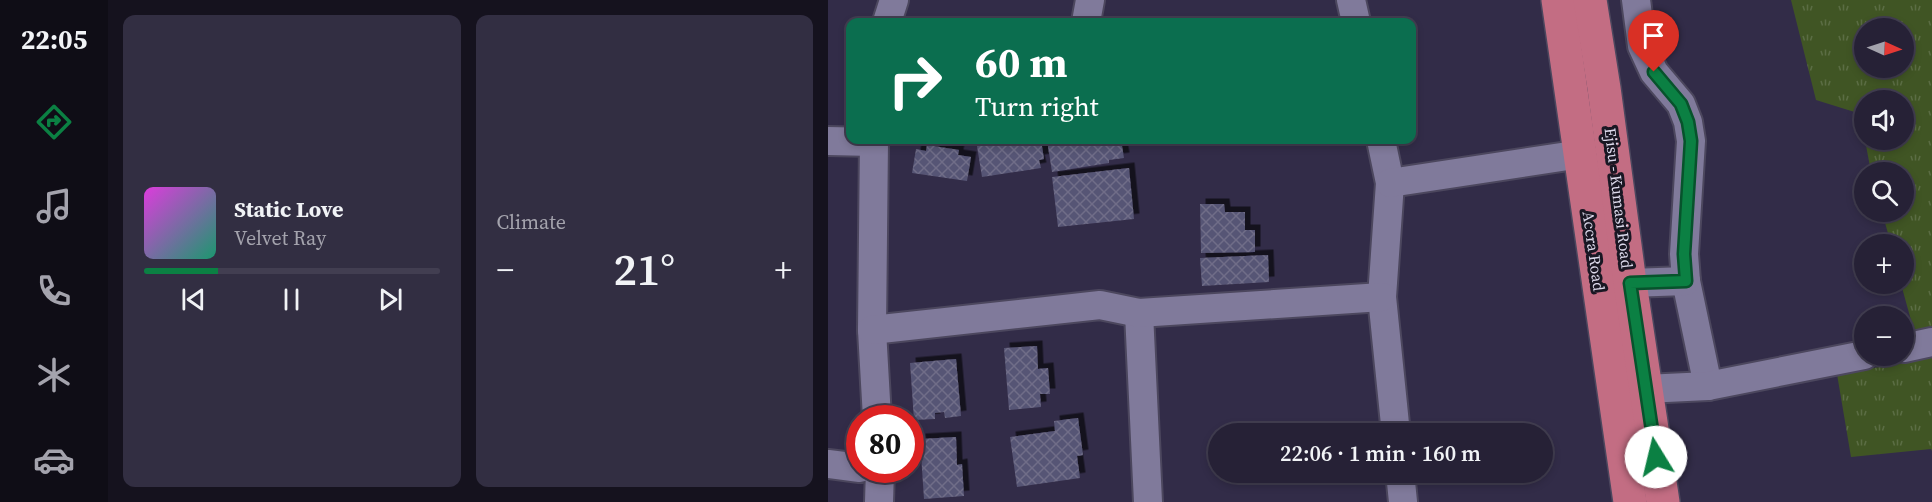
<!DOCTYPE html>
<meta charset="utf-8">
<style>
:root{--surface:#262136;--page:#322e42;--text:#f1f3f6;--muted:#a4a3ad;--line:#423e51;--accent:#0b8043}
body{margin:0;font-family:"Source Serif 4",serif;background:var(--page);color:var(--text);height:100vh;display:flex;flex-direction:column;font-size:22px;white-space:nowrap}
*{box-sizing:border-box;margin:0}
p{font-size:20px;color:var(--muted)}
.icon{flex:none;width:33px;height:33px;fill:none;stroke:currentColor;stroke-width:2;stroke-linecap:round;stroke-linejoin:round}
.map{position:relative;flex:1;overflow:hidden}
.details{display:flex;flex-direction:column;gap:15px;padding:15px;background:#15121e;width:720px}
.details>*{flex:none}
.guide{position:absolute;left:18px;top:18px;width:570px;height:126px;border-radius:12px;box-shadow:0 3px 9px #0003,0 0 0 2px var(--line);background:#0b6e4f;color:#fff;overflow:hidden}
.needle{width:39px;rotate:93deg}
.controls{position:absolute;left:1026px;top:18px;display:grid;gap:12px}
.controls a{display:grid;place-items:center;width:60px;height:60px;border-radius:50%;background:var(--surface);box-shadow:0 3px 9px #0003,0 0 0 2px var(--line);font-size:30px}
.speed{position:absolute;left:18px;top:405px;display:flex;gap:12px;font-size:30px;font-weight:700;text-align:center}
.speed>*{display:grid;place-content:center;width:78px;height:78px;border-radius:50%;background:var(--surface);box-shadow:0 3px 9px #0003,0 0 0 2px var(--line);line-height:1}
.speed .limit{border:9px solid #d22;background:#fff;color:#111}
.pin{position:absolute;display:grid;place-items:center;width:51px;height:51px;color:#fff;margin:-62px -26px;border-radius:50% 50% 50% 0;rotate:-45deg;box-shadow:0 0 6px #0007}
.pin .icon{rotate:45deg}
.me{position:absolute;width:66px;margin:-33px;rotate:351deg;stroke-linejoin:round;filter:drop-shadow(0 0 4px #0008)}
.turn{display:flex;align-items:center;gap:21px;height:126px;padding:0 30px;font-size:27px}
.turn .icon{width:78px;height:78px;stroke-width:2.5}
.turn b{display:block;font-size:42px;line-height:51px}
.big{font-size:45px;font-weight:600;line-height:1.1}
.details .tile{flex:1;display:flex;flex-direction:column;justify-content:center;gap:9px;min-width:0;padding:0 21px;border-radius:12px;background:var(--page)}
.song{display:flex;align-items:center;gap:18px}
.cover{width:72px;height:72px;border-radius:9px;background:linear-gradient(135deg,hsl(300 70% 55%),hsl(160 70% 35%))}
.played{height:6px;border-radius:3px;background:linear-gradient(90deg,var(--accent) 25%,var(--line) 25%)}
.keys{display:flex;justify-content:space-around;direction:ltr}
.heat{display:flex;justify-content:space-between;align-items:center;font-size:33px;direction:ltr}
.details .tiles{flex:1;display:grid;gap:15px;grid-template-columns:repeat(2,1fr)}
.trip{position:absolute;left:380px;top:423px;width:345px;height:60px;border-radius:30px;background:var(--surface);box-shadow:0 3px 9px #0003,0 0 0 2px var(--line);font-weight:600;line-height:60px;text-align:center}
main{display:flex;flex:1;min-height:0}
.menu{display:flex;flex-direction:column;width:108px;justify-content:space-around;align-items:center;background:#0f0d16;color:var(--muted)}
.menu .icon{width:42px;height:42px}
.menu .selected{color:var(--accent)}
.menu b{font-size:27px;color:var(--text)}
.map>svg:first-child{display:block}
.grass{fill:url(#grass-tufts);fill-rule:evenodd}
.building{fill:url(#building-cross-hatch);filter:url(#shadow)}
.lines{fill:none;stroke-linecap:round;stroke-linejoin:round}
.minor-casing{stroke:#4c475e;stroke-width:32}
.highway-casing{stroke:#4c475e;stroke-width:36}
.minor{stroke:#807a9b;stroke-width:28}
.highway{stroke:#c36d83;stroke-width:33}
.route-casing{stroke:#07532c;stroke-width:15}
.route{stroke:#0b8043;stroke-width:10}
.labels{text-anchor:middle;stroke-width:6;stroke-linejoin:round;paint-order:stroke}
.street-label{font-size:16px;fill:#dcd9eb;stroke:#191723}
</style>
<main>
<nav class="menu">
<b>22:05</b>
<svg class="icon selected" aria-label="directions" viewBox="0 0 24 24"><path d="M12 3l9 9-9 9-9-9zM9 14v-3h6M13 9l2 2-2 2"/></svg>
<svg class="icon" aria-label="music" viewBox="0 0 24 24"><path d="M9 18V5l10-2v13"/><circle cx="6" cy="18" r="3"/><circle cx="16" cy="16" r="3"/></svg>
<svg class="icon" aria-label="phone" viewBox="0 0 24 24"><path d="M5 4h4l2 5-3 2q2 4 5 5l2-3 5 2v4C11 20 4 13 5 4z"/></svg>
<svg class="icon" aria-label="climate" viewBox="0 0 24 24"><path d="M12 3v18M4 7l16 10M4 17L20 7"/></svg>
<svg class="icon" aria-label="car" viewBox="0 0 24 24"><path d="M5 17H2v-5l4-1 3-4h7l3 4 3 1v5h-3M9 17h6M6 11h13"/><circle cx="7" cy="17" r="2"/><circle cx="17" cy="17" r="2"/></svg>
</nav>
<section class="details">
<div class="tiles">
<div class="tile">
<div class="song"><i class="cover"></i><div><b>Static Love</b><p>Velvet Ray</p></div></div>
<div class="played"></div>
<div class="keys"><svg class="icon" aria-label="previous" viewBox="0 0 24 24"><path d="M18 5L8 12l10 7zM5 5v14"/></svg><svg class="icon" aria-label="pause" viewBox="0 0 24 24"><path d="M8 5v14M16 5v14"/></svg><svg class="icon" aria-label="next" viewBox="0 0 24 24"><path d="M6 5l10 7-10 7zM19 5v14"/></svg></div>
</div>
<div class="tile"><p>Climate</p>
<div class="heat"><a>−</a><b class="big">21°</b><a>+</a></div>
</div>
</div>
</section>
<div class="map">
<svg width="1104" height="502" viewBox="0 0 1104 502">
<defs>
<pattern id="grass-tufts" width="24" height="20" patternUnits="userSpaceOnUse" patternTransform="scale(1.5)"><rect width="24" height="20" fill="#405524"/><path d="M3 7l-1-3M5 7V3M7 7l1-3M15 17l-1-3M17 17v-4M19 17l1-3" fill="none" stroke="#5b6d44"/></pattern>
<pattern id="building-cross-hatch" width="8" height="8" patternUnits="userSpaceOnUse" patternTransform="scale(1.5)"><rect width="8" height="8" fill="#575574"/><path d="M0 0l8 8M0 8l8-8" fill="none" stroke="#6f6d88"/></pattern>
<filter id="shadow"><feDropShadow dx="5.5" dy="-5.5" stdDeviation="0" flood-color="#0009"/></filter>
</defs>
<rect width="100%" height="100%" fill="#322c48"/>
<!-- grass -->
<path class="grass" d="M963 0H1104V451L1103 449 1023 457 1009 374 1094 360 1073 284H1076V244H1063L1054 212H1076V172H1043L1037 140H1076V100H1036V134L1033 114 988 100ZM1036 28H1076V68H1036Z"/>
<!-- building -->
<g class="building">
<polygon points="148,140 213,140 216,159 211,160 213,168 154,177"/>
<polygon points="219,140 293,140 296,158 281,160 281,163 224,172"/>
<polygon points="99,145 131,150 130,155 143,157 139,181 84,173 88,149 98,151"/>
<polygon points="301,168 306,219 230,227 224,177"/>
<polygon points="372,204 396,204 397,212 417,212 417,230 427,230 427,252 373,253"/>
<polygon points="440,255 441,282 374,286 372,258"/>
<polygon points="209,346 210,369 220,368 222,394 212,394 213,407 181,410 176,348"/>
<polygon points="128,359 133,416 117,418 116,412 107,413 107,419 86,420 82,363"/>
<polygon points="250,418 255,455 249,456 252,478 189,487 182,437 227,431 226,421"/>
<polygon points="128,437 129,465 134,464 136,496 96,499 92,439"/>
</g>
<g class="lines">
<defs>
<g id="minor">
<polyline points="523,0 528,22"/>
<polyline points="808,0 814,46 826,72 853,104 860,122 863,141 856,254 858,281 880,386"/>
<polyline points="59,22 66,0"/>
<polyline points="258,22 262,0"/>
<polyline points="46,140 44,330 49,418"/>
<polyline points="553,140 562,183 554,297 568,434"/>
<polyline points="0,141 46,142"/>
<polyline points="562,183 753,154"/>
<polyline points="802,283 858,281"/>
<polyline points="311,313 320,502"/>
<polyline points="44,330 272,305 311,313 554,297"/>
<polyline points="1076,348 1104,342"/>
<polyline points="817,389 880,386 1036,355"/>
<polyline points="0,464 32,468"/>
<polyline points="572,472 575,502"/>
<polyline points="51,502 52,470"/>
</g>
<g id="highway">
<polyline points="730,0 802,502"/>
<polyline points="762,0 776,88 802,283 835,502"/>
</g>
</defs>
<!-- minor casing -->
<use href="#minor" class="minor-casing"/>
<!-- highway casing -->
<use href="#highway" class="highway-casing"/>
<!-- minor -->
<use href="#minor" class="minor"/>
<!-- highway -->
<use href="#highway" class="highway"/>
</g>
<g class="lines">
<defs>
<polyline id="route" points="826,72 853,104 860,122 863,141 856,254 858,281 802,283 828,457"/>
</defs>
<!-- route casing -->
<use href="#route" class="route-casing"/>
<!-- route -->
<use href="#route" class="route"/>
</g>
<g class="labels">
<!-- street labels -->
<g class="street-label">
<text transform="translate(791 198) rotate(83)" y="6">Ejisu - Kumasi Road</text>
<text transform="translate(766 251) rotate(82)" y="6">Accra Road</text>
</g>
</g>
</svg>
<div class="controls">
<a><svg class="needle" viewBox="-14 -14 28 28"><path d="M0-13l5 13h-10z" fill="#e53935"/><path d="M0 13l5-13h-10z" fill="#a4a3ad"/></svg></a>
<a><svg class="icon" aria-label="sound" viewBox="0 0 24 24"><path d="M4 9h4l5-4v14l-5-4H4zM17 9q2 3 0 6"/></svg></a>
<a><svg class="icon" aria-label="search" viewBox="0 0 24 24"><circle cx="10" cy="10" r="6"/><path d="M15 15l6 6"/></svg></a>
<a>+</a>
<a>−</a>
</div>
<div class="speed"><div class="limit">80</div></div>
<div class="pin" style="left:826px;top:72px;background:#d93025"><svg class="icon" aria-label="arrive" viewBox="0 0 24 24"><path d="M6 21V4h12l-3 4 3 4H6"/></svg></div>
<svg class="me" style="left:828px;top:457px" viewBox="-20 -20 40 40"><circle r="19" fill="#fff"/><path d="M0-13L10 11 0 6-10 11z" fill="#0b8043"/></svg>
<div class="trip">22:06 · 1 min · 160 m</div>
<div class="guide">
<div class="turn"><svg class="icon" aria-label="right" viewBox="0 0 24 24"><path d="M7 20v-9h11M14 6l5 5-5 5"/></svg><div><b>60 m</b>Turn right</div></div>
</div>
</div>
</main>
